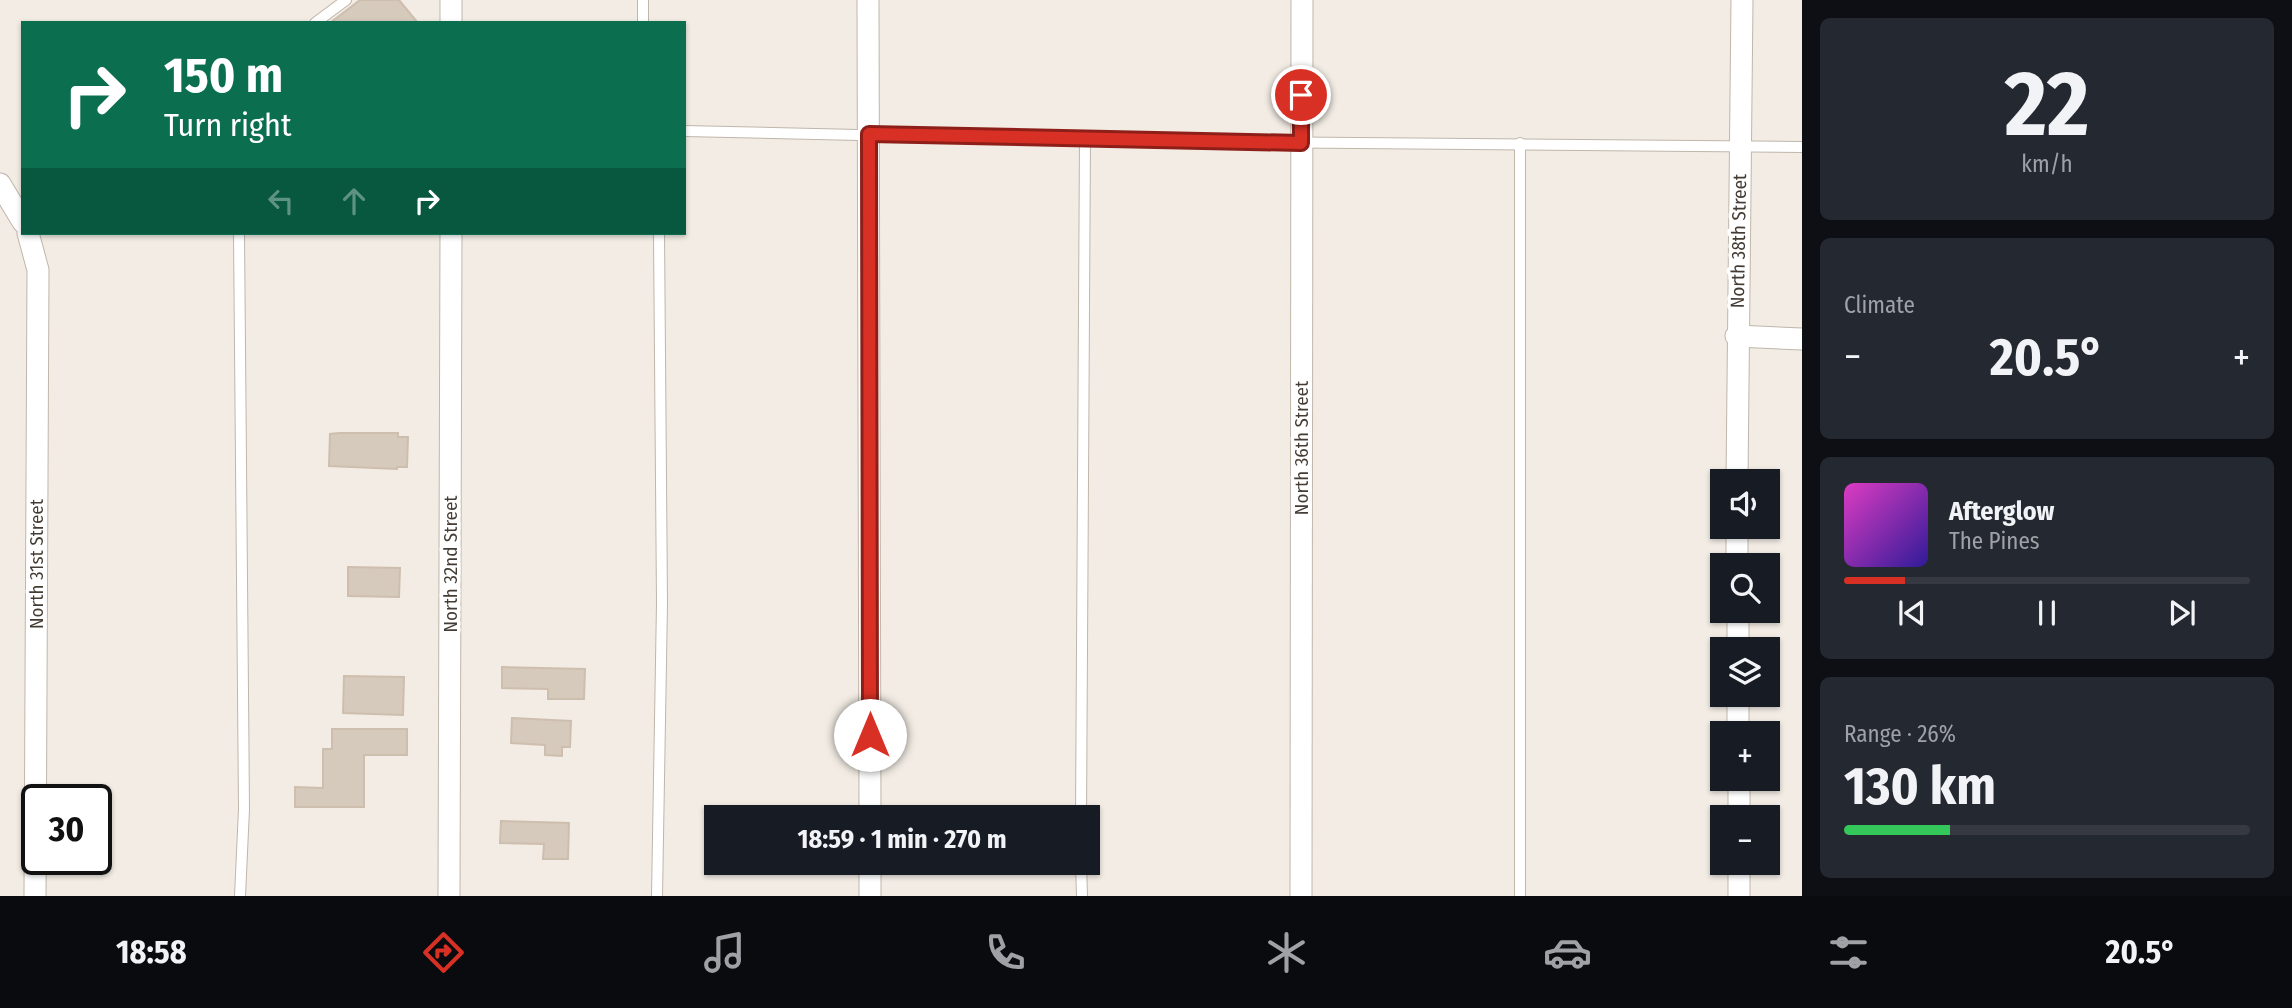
<!DOCTYPE html>
<meta charset="utf-8">
<style>
:root{--surface:#171b24;--page:#242831;--text:#f1f3f6;--muted:#9ea1a6;--line:#363941;--accent:#d93025}
body{margin:0;font-family:"Fira Sans Condensed",sans-serif;background:var(--page);color:var(--text);height:100vh;display:flex;flex-direction:column;font-size:26px;white-space:nowrap}
*{box-sizing:border-box;margin:0}
p{font-size:23px;color:var(--muted)}
.icon{flex:none;width:38px;height:38px;fill:none;stroke:currentColor;stroke-width:2;stroke-linecap:round;stroke-linejoin:round}
.map{position:relative;flex:1;overflow:hidden}
.details{display:flex;flex-direction:column;gap:18px;padding:18px;background:#0d0f14;width:490px}
.details>*{flex:none}
.guide{position:absolute;left:21px;top:21px;width:665px;height:214px;border-radius:0px;box-shadow:0 2px 5px #0004;background:#0b6e4f;color:#fff;overflow:hidden}
.tools{position:absolute;left:1710px;top:469px;display:grid;gap:14px}
.tools a{display:grid;place-items:center;width:70px;height:70px;border-radius:0px;background:var(--surface);box-shadow:0 2px 5px #0004;font-size:35px}
.speed{position:absolute;left:21px;top:784px;display:flex;gap:14px;font-size:35px;font-weight:700;text-align:center}
.speed>*{display:grid;place-content:center;width:91px;height:91px;border-radius:50%;background:var(--surface);box-shadow:0 2px 5px #0004;line-height:1}
.speed .limit{border:4px solid #111;border-radius:10px;background:#fff;color:#111}
.pin{position:absolute;display:grid;place-items:center;width:60px;height:60px;color:#fff;margin:-30px;border:4px solid #fff;border-radius:50%;box-shadow:0 2px 7px #0007}
.me{position:absolute;width:77px;margin:-38px;rotate:0deg;stroke-linejoin:round;filter:drop-shadow(0 0 5px #0008)}
.turn{display:flex;align-items:center;gap:24px;height:147px;padding:0 28px;font-size:32px}
.turn .icon{width:91px;height:91px;stroke-width:2.5}
.turn b{display:block;font-size:49px;line-height:60px}
.lanes{display:flex;align-items:center;height:66px;padding:0 28px;background:#0003;justify-content:center;gap:35px;direction:ltr}
.lanes .off{opacity:.35}
.big{font-size:52px;font-weight:700;line-height:1.1}
.details .widget{flex:1;display:flex;flex-direction:column;justify-content:center;gap:10px;min-width:0;padding:0 24px;border-radius:10px;background:var(--page)}
.details .dial{align-items:center;gap:0}
.dial b{font-size:91px;line-height:1}
.song{display:flex;align-items:center;gap:21px}
.cover{width:84px;height:84px;border-radius:10px;background:linear-gradient(135deg,hsl(310 70% 55%),hsl(250 70% 35%))}
.played{height:7px;border-radius:4px;background:linear-gradient(90deg,var(--accent) 15%,var(--line) 15%)}
.keys{display:flex;justify-content:space-around;direction:ltr}
.heat{display:flex;justify-content:space-between;align-items:center;font-size:38px;direction:ltr}
.charge{height:10px;border-radius:5px;background:linear-gradient(90deg,#34c759 26%,var(--line) 0)}
.trip{position:absolute;left:704px;top:805px;width:396px;height:70px;border-radius:0px;background:var(--surface);box-shadow:0 2px 5px #0004;font-weight:700;line-height:70px;text-align:center}
.menu{display:flex;height:112px;justify-content:space-around;align-items:center;background:#090b0e;color:var(--muted)}
.menu .icon{width:49px;height:49px}
.menu .on{color:var(--accent)}
.menu b{font-size:32px;color:var(--text)}
main{display:flex;flex:1;min-height:0}
.map>svg:first-child{display:block}
.building{fill:#d6cabd;stroke:#cebead;stroke-width:2}
.lines{fill:none;stroke-linecap:round;stroke-linejoin:round}
.service-casing{stroke:#c0b6aa;stroke-width:12}
.minor-casing{stroke:#c0b6aa;stroke-width:23}
.service{stroke:#fff;stroke-width:10}
.minor{stroke:#fff;stroke-width:21}
.route-casing{stroke:#8d1f18;stroke-width:18}
.route{stroke:#d93025;stroke-width:12}
.labels{text-anchor:middle;stroke-width:7;stroke-linejoin:round;paint-order:stroke}
.street-label{font-size:19px;fill:#443c34;stroke:#fff}
</style>
<main>
<div class="map">
<svg width="1802" height="896" viewBox="0 0 1802 896">
<rect width="100%" height="100%" fill="#f2ece4"/>
<!-- building -->
<g class="building">
<polygon points="360,0 399,0 418,23 330,23"/>
<polygon points="339,433 398,433 398,437 408,437 407,467 397,467 397,469 329,466 330,434"/>
<polygon points="348,567 400,568 399,597 348,596"/>
<polygon points="502,667 585,669 584,699 548,699 548,689 502,688"/>
<polygon points="344,676 404,677 403,715 343,713"/>
<polygon points="512,718 571,721 570,747 562,747 562,756 545,755 545,745 511,743"/>
<polygon points="332,729 407,729 407,755 364,755 364,807 295,807 295,787 323,788 323,749 332,749"/>
<polygon points="501,821 569,823 568,859 543,859 544,844 500,843"/>
</g>
<g class="lines">
<defs>
<g id="service">
<polyline points="315,23 346,0"/>
<polyline points="643,23 643,0"/>
<polyline points="684,131 1112,141 1802,147"/>
<polyline points="239,233 244,809 240,896"/>
<polyline points="1081,817 1085,140"/>
<polyline points="1081,863 1082,896"/>
<polyline points="657,896 662,603 659,233"/>
<polyline points="1520,896 1520,143"/>
</g>
<g id="minor">
<polyline points="868,0 870,817"/>
<polyline points="451,23 451,0"/>
<polyline points="0,184 23,222"/>
<polyline points="28,233 38,270 35,896"/>
<polyline points="1736,336 1802,339"/>
<polyline points="1737,481 1742,0"/>
<polyline points="1737,527 1737,565"/>
<polyline points="1738,611 1738,649"/>
<polyline points="1738,695 1738,733"/>
<polyline points="1739,779 1739,817"/>
<polyline points="870,863 870,896"/>
<polyline points="1739,863 1739,896"/>
<polyline points="449,896 451,233"/>
<polyline points="1301,896 1302,0"/>
</g>
</defs>
<!-- service casing -->
<use href="#service" class="service-casing"/>
<!-- minor casing -->
<use href="#minor" class="minor-casing"/>
<!-- service -->
<use href="#service" class="service"/>
<!-- minor -->
<use href="#minor" class="minor"/>
</g>
<g class="lines">
<defs>
<polyline id="route" points="870,735 869,134 1301,143 1301,95"/>
</defs>
<!-- route casing -->
<use href="#route" class="route-casing"/>
<!-- route -->
<use href="#route" class="route"/>
</g>
<g class="labels">
<!-- street labels -->
<g class="street-label">
<text transform="translate(1738 241) rotate(-89)" y="7">North 38th Street</text>
<text transform="translate(1301 448) rotate(-90)" y="7">North 36th Street</text>
<text transform="translate(36 564) rotate(-90)" y="7">North 31st Street</text>
<text transform="translate(450 564) rotate(-90)" y="7">North 32nd Street</text>
</g>
</g>
</svg>
<div class="tools">
<a><svg class="icon" aria-label="sound" viewBox="0 0 24 24"><path d="M4 9h4l5-4v14l-5-4H4zM17 9q2 3 0 6"/></svg></a>
<a><svg class="icon" aria-label="search" viewBox="0 0 24 24"><circle cx="10" cy="10" r="6"/><path d="M15 15l6 6"/></svg></a>
<a><svg class="icon" aria-label="layers" viewBox="0 0 24 24"><path d="M12 4l9 5-9 5-9-5zM3 14l9 5 9-5"/></svg></a>
<a>+</a>
<a>−</a>
</div>
<div class="speed"><div class="limit">30</div></div>
<div class="pin" style="left:1301px;top:95px;background:#d93025"><svg class="icon" aria-label="arrive" viewBox="0 0 24 24"><path d="M6 21V4h12l-3 4 3 4H6"/></svg></div>
<svg class="me" style="left:870px;top:735px" viewBox="-20 -20 40 40"><circle r="19" fill="#fff"/><path d="M0-13L10 11 0 6-10 11z" fill="#d93025"/></svg>
<div class="trip">18:59 · 1 min · 270 m</div>
<div class="guide">
<div class="turn"><svg class="icon" aria-label="right" viewBox="0 0 24 24"><path d="M7 20v-9h11M14 6l5 5-5 5"/></svg><div><b>150 m</b>Turn right</div></div>
<div class="lanes"><svg class="icon off" aria-label="left" viewBox="0 0 24 24"><path d="M17 20v-9H6M10 6l-5 5 5 5"/></svg><svg class="icon off" aria-label="ahead" viewBox="0 0 24 24"><path d="M12 20V5M6 11l6-6 6 6"/></svg><svg class="icon" aria-label="right" viewBox="0 0 24 24"><path d="M7 20v-9h11M14 6l5 5-5 5"/></svg></div>
</div>
</div>
<section class="details">
<div class="widget dial"><b>22</b><p>km/h</p></div>
<div class="widget"><p>Climate</p>
<div class="heat"><a>−</a><b class="big">20.5°</b><a>+</a></div>
</div>
<div class="widget">
<div class="song"><i class="cover"></i><div><b>Afterglow</b><p>The Pines</p></div></div>
<div class="played"></div>
<div class="keys"><svg class="icon" aria-label="previous" viewBox="0 0 24 24"><path d="M18 5L8 12l10 7zM5 5v14"/></svg><svg class="icon" aria-label="pause" viewBox="0 0 24 24"><path d="M8 5v14M16 5v14"/></svg><svg class="icon" aria-label="next" viewBox="0 0 24 24"><path d="M6 5l10 7-10 7zM19 5v14"/></svg></div>
</div>
<div class="widget"><p>Range · 26%</p><b class="big">130 km</b><div class="charge"></div></div>
</section>
</main>
<nav class="menu">
<b>18:58</b>
<svg class="icon on" aria-label="directions" viewBox="0 0 24 24"><path d="M12 3l9 9-9 9-9-9zM9 14v-3h6M13 9l2 2-2 2"/></svg>
<svg class="icon" aria-label="music" viewBox="0 0 24 24"><path d="M9 18V5l10-2v13"/><circle cx="6" cy="18" r="3"/><circle cx="16" cy="16" r="3"/></svg>
<svg class="icon" aria-label="phone" viewBox="0 0 24 24"><path d="M5 4h4l2 5-3 2q2 4 5 5l2-3 5 2v4C11 20 4 13 5 4z"/></svg>
<svg class="icon" aria-label="climate" viewBox="0 0 24 24"><path d="M12 3v18M4 7l16 10M4 17L20 7"/></svg>
<svg class="icon" aria-label="car" viewBox="0 0 24 24"><path d="M5 17H2v-5l4-1 3-4h7l3 4 3 1v5h-3M9 17h6M6 11h13"/><circle cx="7" cy="17" r="2"/><circle cx="17" cy="17" r="2"/></svg>
<svg class="icon" aria-label="filters" viewBox="0 0 24 24"><path d="M4 7h16M4 17h16"/><circle cx="9" cy="7" r="2"/><circle cx="15" cy="17" r="2"/></svg>
<b>20.5°</b>
</nav>
